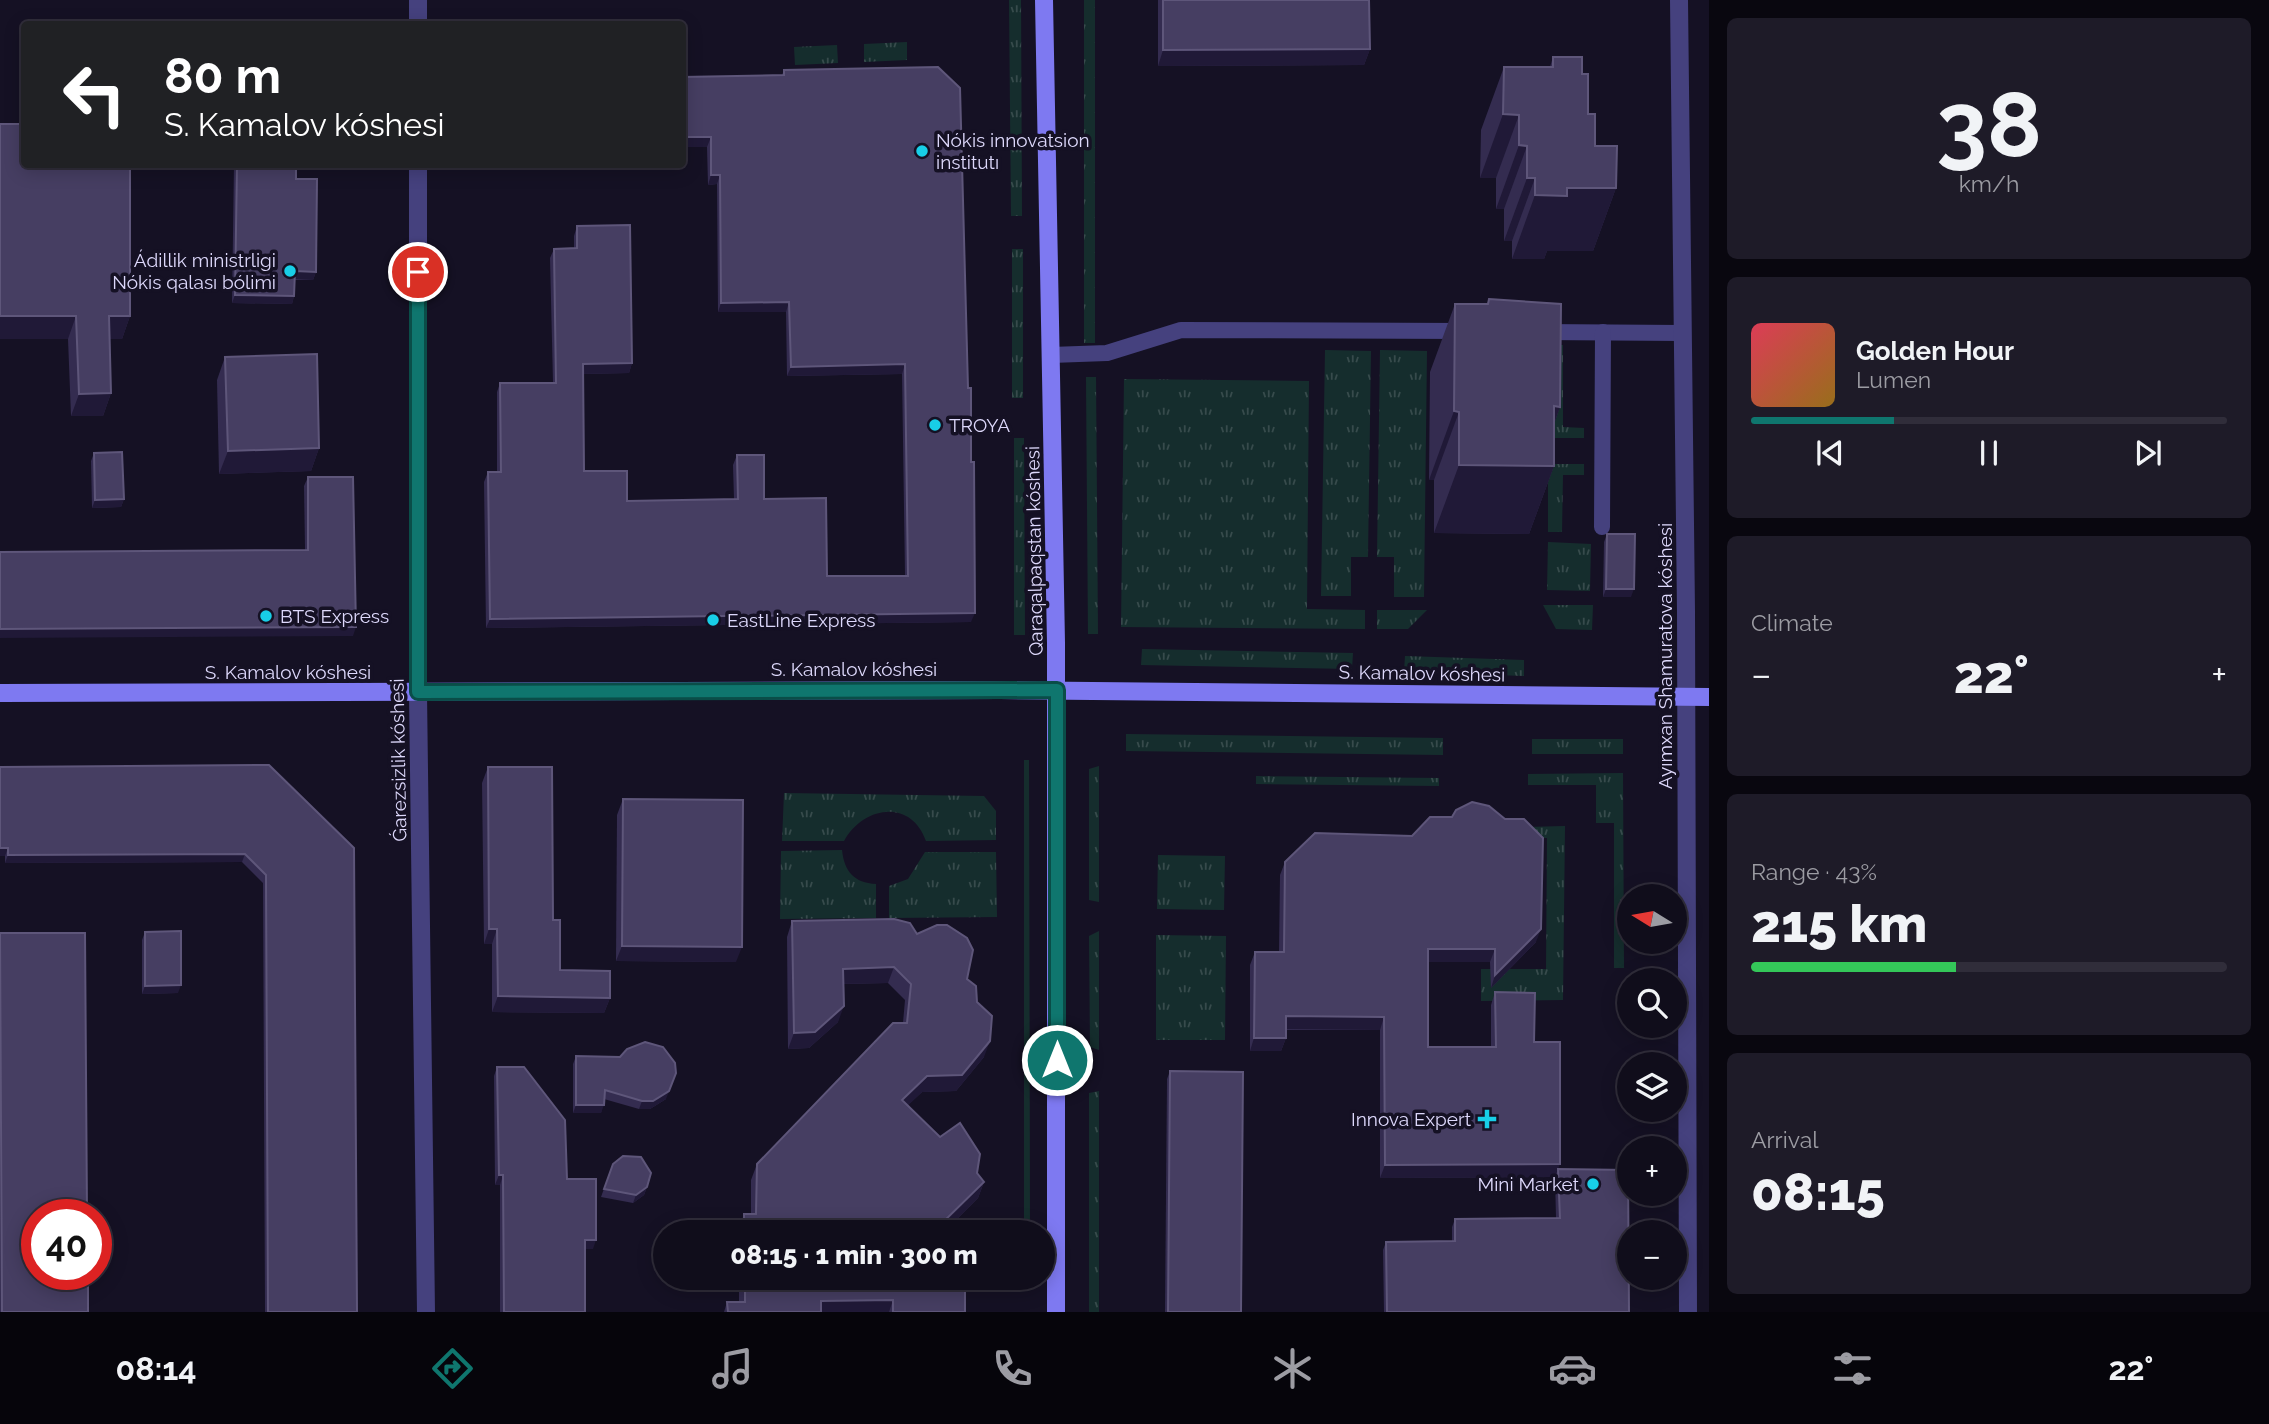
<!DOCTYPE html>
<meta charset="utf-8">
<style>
:root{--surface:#100d1b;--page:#1e1b28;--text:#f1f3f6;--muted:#9c9ca3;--line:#302d3a;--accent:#0f766e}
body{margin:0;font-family:Raleway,sans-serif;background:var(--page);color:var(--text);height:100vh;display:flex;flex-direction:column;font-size:26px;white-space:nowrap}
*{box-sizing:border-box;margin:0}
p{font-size:23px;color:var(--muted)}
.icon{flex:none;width:38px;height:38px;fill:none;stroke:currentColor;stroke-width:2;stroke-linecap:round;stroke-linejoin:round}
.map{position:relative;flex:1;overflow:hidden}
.drawer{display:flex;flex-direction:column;gap:18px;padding:18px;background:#09070f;width:560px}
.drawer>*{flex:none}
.guide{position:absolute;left:21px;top:21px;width:665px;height:147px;border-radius:7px;box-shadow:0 4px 18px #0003,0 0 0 2px var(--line);background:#202124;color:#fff;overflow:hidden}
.needle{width:46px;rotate:281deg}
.tools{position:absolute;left:1617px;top:884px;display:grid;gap:14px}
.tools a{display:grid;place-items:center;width:70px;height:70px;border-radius:50%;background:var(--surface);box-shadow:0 4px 18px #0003,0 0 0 2px var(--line);font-size:35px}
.speed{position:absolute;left:21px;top:1199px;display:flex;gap:14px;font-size:35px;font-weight:700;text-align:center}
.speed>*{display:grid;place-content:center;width:91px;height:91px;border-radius:50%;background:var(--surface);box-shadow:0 4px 18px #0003,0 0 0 2px var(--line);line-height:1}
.speed .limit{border:10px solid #d22;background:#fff;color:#111}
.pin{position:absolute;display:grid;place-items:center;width:60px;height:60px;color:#fff;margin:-30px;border:4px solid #fff;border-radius:50%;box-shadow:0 2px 7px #0007}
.me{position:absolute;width:77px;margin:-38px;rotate:0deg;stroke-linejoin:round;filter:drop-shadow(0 0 5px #0008)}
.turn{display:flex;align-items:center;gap:24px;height:147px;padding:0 28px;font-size:32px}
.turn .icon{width:91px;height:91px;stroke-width:2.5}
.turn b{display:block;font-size:49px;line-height:60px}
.big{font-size:52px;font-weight:800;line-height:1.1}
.drawer .widget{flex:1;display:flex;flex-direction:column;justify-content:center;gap:10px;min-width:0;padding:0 24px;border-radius:10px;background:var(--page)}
.drawer .dial{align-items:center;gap:0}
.dial b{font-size:91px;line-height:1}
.song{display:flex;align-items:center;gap:21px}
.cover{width:84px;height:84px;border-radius:10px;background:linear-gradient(135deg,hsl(350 70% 55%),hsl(40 70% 35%))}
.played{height:7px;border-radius:4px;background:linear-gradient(90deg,var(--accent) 30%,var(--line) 30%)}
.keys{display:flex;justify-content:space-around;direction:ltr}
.heat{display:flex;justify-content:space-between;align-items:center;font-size:38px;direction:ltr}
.charge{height:10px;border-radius:5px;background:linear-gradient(90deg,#34c759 43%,var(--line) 0)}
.trip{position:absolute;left:653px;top:1220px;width:402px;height:70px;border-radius:35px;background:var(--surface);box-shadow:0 4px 18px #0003,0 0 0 2px var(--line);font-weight:800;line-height:70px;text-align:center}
.menu{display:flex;height:112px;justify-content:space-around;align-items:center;background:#06050b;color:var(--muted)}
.menu .icon{width:49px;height:49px}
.menu .active{color:var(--accent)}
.menu b{font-size:32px;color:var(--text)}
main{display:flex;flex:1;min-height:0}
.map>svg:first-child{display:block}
.grass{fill:url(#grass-tufts)}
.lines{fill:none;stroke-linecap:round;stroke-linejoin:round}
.lane{stroke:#45417e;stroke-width:16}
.street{stroke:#45417e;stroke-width:18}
.secondary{stroke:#7e79f1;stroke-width:18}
.wall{fill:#342c50}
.shaded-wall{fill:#201937}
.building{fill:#463e62;stroke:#5e567a;stroke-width:2}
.route-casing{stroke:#0a4d48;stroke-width:18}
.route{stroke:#0f766e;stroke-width:12}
.poi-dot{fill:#18cee7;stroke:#151124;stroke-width:2.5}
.labels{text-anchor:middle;stroke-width:7;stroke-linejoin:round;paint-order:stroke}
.poi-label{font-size:19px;fill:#ddd8fb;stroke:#151124;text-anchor:start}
.street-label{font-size:19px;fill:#ddd8fb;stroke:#151124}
</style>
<main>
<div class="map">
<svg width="1709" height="1312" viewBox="0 0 1709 1312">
<defs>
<pattern id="grass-tufts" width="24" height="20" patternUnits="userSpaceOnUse" patternTransform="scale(1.75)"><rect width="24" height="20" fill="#152d2d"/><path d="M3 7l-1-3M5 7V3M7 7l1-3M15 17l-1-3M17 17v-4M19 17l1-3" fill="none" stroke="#374b4c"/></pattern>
</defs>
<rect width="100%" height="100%" fill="#151124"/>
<!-- grass -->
<g class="grass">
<polygon points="1009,0 1021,0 1022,216 1011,216"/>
<rect x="1084" y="0" width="11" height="343"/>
<polygon points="907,42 907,60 864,62 864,44"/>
<polygon points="837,45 838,63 795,65 794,47"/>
<rect x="1012" y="249" width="11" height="149"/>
<polygon points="1549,345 1563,345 1563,427 1584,428 1584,438 1548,438"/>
<polygon points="1325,350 1371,351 1368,557 1351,557 1351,596 1321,596"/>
<polygon points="1380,350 1427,351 1424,597 1394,597 1394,557 1377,557"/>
<polygon points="1086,377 1096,377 1098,634 1088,634"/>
<polygon points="1124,379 1309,381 1307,609 1365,610 1365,629 1121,627"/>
<polygon points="1014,438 1024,438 1025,635 1014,635"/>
<polygon points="1548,464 1584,464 1584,475 1563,475 1562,532 1548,532"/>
<polygon points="1548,542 1591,544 1590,591 1547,590"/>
<polygon points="1543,605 1593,605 1592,630 1556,629"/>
<polygon points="1377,610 1427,610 1408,629 1377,629"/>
<polygon points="1142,649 1353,653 1352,669 1141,665"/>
<polygon points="1405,656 1524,660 1524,676 1404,672"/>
<polygon points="1126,734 1443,738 1443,755 1126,751"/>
<rect x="1532" y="739" width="91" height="15"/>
<polygon points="1024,760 1029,760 1030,1232 1024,1232"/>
<polygon points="1099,766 1099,902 1089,900 1089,769"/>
<polygon points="1623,773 1624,968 1614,968 1614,823 1596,823 1596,785 1528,785 1528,774"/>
<polygon points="1256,776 1439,778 1439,786 1256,784"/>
<path d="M784 793 984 796 996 811V840L926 841C911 798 863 806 844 841H782Z"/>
<polygon points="1565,826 1563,1000 1481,1001 1481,969 1546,969 1547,838 1531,838 1526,827"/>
<path d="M842 850C844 871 854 883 876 884V918L780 919 781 851Z"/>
<polygon points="925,852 996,852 997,917 889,918 889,886 908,879"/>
<polygon points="1158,855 1225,856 1224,910 1157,909"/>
<polygon points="1099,931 1099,1050 1090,1047 1089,936"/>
<polygon points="1156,935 1226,936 1225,1040 1156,1040"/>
<polygon points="1099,1091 1099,1312 1089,1312 1089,1093"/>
</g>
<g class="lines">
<!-- lane -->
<g class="lane">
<polyline points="1540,332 1683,333"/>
<polyline points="1051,355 1107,353 1181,330 1465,331"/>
<polyline points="1602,527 1603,332"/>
</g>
<!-- street -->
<g class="street">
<polyline points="418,0 418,24"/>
<polyline points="1679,0 1686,611 1688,1312"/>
<polyline points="418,164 418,693 426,1312"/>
</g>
<!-- secondary -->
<g class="secondary">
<polyline points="1044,0 1056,643 1056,1312"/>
<polyline points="0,693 1000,690 1709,697"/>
</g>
</g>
<!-- wall -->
<g class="wall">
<polygon points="1158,0 1369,0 1370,49 1364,65 1158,66"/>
<polygon points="1553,57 1582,74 1588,114 1595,146 1616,188 1593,251 1547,251 1544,259 1512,259 1512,241 1504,241 1504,209 1496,209 1496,178 1480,178 1481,130 1504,67 1550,67"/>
<polygon points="938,67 971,622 486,628 484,482 488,472 497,472 497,392 500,383 553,383 550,258 554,249 574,248 574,236 577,226 632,363 629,373 583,374 584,471 627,501 734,499 733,465 737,455 764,499 827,576 905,576 902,374 787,376 786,312 718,312 717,184 708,185 707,147 682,147 782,75 784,70"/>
<polygon points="0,124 130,316 122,339 110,339 111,393 103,416 71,416 68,339"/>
<polygon points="234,164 296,164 296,179 316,272 313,280 295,280 294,296 292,304 232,303"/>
<polygon points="1489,299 1560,407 1554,424 1554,466 1529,534 1434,533 1434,480 1429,480 1430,372 1455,304 1487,304"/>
<polygon points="225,357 319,448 311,471 219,474 217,380"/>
<polygon points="94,453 124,499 121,507 92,508 91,461"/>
<polygon points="308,477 353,636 305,550 304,486"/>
<polygon points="1607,534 1631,597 1603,597 1604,542"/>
<polygon points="269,765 357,1312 265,1312 263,883 242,862 5,863 5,856 0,856 0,767"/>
<polygon points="488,767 553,920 560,970 610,998 604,1013 492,1012 492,944 484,944 482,783"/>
<polygon points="623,799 736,962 616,961 617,815"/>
<polygon points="1285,862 1536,942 1491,988 1490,962 1428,962 1428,1047 1491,1047 1491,1005 1495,992 1534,1042 1558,1169 1629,1312 1384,1312 1383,1250 1386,1242 1452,1241 1452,1227 1455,1219 1556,1218 1555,1177 1380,1178 1380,1030 1286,1030 1286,1038 1281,1051 1250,1051 1250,965 1255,952 1279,952 1280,875"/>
<polygon points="792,921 917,934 967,979 977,1002 984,1057 956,1091 922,1092 908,1105 977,1173 984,1182 978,1198 944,1232 738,1232 744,1214 751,1214 751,1180 757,1164 903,1023 905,1000 888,983 843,984 838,1022 809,1048 788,1049 787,937"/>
<polygon points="145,932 178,993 142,994 142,940"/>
<polygon points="0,933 88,1312 0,1312"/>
<polygon points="576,1056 666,1099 650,1109 639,1109 604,1099 601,1113 573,1113 573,1064"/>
<polygon points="497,1067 567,1179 593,1249 585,1249 585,1312 500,1312 500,1185 495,1185 494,1076"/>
<polygon points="1170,1071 1241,1312 1165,1312 1167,1079"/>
<polygon points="613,1164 647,1187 644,1195 633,1203 601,1197"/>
<polygon points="739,1278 955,1278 965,1312 724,1312 727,1302 739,1302"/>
</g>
<!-- shaded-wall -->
<g class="shaded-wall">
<polygon points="1370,49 1364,65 1158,66 1163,50"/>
<polygon points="1503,114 1519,115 1496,178 1480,178"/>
<polygon points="682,137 711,137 707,147 682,147"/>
<polygon points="1519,145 1527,146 1504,209 1496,209"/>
<polygon points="498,164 564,164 562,169 496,170"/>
<polygon points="711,175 720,175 717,184 708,185"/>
<polygon points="1527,178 1535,178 1512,241 1504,241"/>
<polygon points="1567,188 1616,188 1593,251 1547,251 1544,259 1512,259 1535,195"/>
<polygon points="295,271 316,272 313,280 292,279"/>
<polygon points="235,295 294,296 292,304 232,303"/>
<polygon points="789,302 786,312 718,312 721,303"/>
<polygon points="0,316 76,316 68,339 0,339"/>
<polygon points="109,316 130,316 122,339 101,339"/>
<polygon points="632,363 629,373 580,374 583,364"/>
<polygon points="905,364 902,374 787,376 791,367"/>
<polygon points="111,393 103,416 71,416 79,394"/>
<polygon points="1554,406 1560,407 1539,466 1554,466 1529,534 1434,533 1459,465"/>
<polygon points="1454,411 1459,412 1434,480 1429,480"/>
<polygon points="319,448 311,471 219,474 228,451"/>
<polygon points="124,499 121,507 92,508 95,500"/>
<polygon points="1606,589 1634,589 1631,597 1603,597"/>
<polygon points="975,613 971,622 486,628 490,619"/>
<polygon points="356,627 353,636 0,638 0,629"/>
<polygon points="0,848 8,848 5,856 0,856"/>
<polygon points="245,854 242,862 5,863 8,855"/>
<polygon points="489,929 497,929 492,944 484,944"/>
<polygon points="1541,929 1536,942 1491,988 1495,975"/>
<polygon points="622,946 742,947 736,962 616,961"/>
<polygon points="1428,949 1495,949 1490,962 1423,962"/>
<polygon points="894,967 888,983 837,984 843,969"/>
<polygon points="181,985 178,993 142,994 145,986"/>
<polygon points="498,996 610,998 604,1013 492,1012"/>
<polygon points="844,1006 838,1022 809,1048 788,1049 794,1033"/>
<polygon points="1286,1016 1384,1017 1380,1030 1281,1029"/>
<polygon points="1254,1038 1286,1038 1281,1051 1250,1051"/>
<polygon points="990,1041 984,1057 956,1091 922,1092 897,1116 902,1100 927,1076"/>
<polygon points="676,1073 666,1099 650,1109 639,1109 642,1101"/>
<polygon points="576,1105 604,1105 601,1113 573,1113"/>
<polygon points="1560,1164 1555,1177 1380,1178 1385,1165"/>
<polygon points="499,1175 503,1175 500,1185 495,1185"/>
<polygon points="984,1182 978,1198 944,1232 933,1232"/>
<polygon points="647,1187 644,1195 633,1203 636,1195"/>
<polygon points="585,1240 596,1240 593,1249 581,1249"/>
<polygon points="893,1300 889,1312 817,1312 821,1301"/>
</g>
<!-- building -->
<g class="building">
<polygon points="1163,0 1369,0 1370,49 1163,50"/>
<polygon points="1553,57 1582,57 1582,74 1588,74 1588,114 1595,114 1595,146 1617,146 1616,188 1567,188 1567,196 1535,195 1535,178 1527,178 1527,146 1519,145 1519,115 1503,114 1504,67 1553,67"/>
<polygon points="938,67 960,88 968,388 971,388 971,462 974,462 975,613 490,619 488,472 501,472 500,383 556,383 554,249 577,248 577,226 630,225 632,363 583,364 584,471 627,471 627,501 738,499 737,455 764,455 764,499 826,498 827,576 908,576 905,364 791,367 789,302 721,303 720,175 711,175 711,137 682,137 682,77 784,75 784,70"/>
<polygon points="0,124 24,124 24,164 130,164 130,316 109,316 111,393 79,394 76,316 0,316"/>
<polygon points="237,164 296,164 296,179 317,179 316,272 295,271 294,296 235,295"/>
<polygon points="1489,299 1561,304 1560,407 1554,406 1554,466 1459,465 1459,412 1454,411 1455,304 1488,304"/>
<polygon points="317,354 319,448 228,451 225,357"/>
<polygon points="122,452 124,499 95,500 94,453"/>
<polygon points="308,477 353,477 356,627 0,629 0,552 308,550"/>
<polygon points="1607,534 1635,534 1634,589 1606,589"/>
<polygon points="269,765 354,848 357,1312 268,1312 266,875 245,854 8,855 8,848 0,848 0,767"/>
<polygon points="488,767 552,767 553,920 560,920 560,970 610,971 610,998 498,996 497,929 489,929"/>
<polygon points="623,799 743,800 742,947 622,946"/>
<polygon points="1472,802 1489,806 1505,819 1524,819 1543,838 1541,929 1495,975 1495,949 1428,949 1428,1047 1496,1047 1495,992 1535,993 1534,1042 1560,1042 1560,1164 1385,1165 1384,1017 1286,1016 1286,1038 1254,1038 1255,952 1284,952 1285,862 1315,833 1412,836 1430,817 1452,817 1456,810"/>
<polygon points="894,919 910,923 917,934 937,925 947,925 967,938 973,950 967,979 976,986 977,1002 992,1016 990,1041 962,1075 927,1076 902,1100 940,1137 960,1123 980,1154 977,1173 984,1182 933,1232 744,1232 744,1214 756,1214 757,1164 893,1023 907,1023 911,984 894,967 843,969 844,1006 815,1032 794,1033 792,921"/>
<polygon points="181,931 181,985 145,986 145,932"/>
<polygon points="0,933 85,933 87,1214 37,1214 37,1274 88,1274 88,1312 2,1312"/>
<polygon points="645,1042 663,1047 675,1063 676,1073 669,1091 653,1101 642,1101 605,1090 604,1105 576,1105 576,1056 620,1057 627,1049"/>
<polygon points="497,1067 524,1067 565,1120 567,1179 596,1179 596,1240 585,1240 585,1312 504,1312 503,1175 499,1175"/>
<polygon points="1170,1071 1243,1072 1241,1312 1168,1312"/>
<polygon points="623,1156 641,1157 651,1173 647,1187 636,1195 604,1189 613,1164"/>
<polygon points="1558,1169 1628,1170 1629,1312 1387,1312 1386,1242 1455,1241 1455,1219 1560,1218"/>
<polygon points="745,1278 954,1278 965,1292 965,1312 893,1312 893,1300 821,1301 821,1312 728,1312 727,1302 745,1302"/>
</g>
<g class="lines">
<defs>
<polyline id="route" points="418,272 418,692 1057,690 1057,1060"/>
</defs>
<!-- route casing -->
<use href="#route" class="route-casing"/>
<!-- route -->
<use href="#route" class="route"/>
</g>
<!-- markers -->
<g class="poi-dot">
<circle cx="922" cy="151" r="7"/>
<circle cx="290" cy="271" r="7"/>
<circle cx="935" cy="425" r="7"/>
<circle cx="266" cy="616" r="7"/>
<circle cx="713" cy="620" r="7"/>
<path d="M1483.5 1108.5h7v7h7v7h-7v7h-7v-7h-7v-7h7z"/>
<circle cx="1593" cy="1184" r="7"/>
</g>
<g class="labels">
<!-- poi labels -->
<g class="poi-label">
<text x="936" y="147">Nókis innovatsion<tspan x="936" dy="22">institutı</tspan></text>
<text x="276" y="267" text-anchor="end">Ádillik ministrligi<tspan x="276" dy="22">Nókis qalası bólimi</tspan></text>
<text x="949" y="432">TROYA</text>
<text x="280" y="623">BTS Express</text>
<text x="727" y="627">EastLine Express</text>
<text x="1471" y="1126" text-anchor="end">Innova Expert</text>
<text x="1579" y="1191" text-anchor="end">Mini Market</text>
</g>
<!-- street labels -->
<g class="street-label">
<text transform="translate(1034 551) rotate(-91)" y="7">Qaraqalpaqstan kóshesi</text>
<text transform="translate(1665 656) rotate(-90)" y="7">Ayımxan Shamuratova kóshesi</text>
<text x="854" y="676">S. Kamalov kóshesi</text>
<text x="288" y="679">S. Kamalov kóshesi</text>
<text transform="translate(1422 673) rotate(1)" y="7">S. Kamalov kóshesi</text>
<text transform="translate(398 760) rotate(-91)" y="7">Ǵarezsizlik kóshesi</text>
</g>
</g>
</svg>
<div class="tools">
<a><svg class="needle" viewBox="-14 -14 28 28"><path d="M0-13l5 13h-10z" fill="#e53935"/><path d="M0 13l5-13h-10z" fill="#9c9ca3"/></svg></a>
<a><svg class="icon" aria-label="search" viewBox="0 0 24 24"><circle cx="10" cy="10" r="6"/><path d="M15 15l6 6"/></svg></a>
<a><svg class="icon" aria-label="layers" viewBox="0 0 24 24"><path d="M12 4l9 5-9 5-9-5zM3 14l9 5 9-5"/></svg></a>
<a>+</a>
<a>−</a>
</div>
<div class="speed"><div class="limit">40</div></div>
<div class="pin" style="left:418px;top:272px;background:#d93025"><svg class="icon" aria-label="arrive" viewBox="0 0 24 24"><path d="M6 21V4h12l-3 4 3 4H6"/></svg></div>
<svg class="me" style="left:1057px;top:1060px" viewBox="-20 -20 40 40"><circle r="17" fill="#0f766e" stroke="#fff" stroke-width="3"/><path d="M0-11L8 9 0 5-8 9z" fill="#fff"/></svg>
<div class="trip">08:15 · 1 min · 300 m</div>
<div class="guide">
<div class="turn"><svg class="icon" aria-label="left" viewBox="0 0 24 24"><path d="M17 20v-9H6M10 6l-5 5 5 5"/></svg><div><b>80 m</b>S. Kamalov kóshesi</div></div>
</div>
</div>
<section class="drawer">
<div class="widget dial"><b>38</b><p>km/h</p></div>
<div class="widget">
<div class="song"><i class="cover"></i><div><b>Golden Hour</b><p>Lumen</p></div></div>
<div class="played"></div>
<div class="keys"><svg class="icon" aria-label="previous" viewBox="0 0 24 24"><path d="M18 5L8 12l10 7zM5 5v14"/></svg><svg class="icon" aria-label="pause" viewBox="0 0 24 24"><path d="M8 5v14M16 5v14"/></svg><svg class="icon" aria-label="next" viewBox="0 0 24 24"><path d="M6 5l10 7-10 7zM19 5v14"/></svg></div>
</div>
<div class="widget"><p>Climate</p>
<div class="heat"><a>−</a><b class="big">22°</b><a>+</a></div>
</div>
<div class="widget"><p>Range · 43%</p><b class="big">215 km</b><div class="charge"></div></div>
<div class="widget"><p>Arrival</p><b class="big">08:15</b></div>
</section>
</main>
<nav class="menu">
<b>08:14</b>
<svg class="icon active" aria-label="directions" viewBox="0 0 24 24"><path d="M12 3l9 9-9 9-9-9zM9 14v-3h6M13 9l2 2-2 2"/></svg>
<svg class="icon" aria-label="music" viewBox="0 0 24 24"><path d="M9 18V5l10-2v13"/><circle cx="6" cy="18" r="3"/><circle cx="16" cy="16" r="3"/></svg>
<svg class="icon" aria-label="phone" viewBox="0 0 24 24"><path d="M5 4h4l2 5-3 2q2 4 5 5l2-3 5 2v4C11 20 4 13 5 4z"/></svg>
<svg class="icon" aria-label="climate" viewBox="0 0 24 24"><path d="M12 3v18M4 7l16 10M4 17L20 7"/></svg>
<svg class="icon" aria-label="car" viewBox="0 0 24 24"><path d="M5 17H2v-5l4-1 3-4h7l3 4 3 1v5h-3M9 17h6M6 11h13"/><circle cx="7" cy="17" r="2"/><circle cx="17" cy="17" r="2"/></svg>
<svg class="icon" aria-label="filters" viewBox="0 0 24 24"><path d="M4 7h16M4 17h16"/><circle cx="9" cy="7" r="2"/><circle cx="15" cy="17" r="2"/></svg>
<b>22°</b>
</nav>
